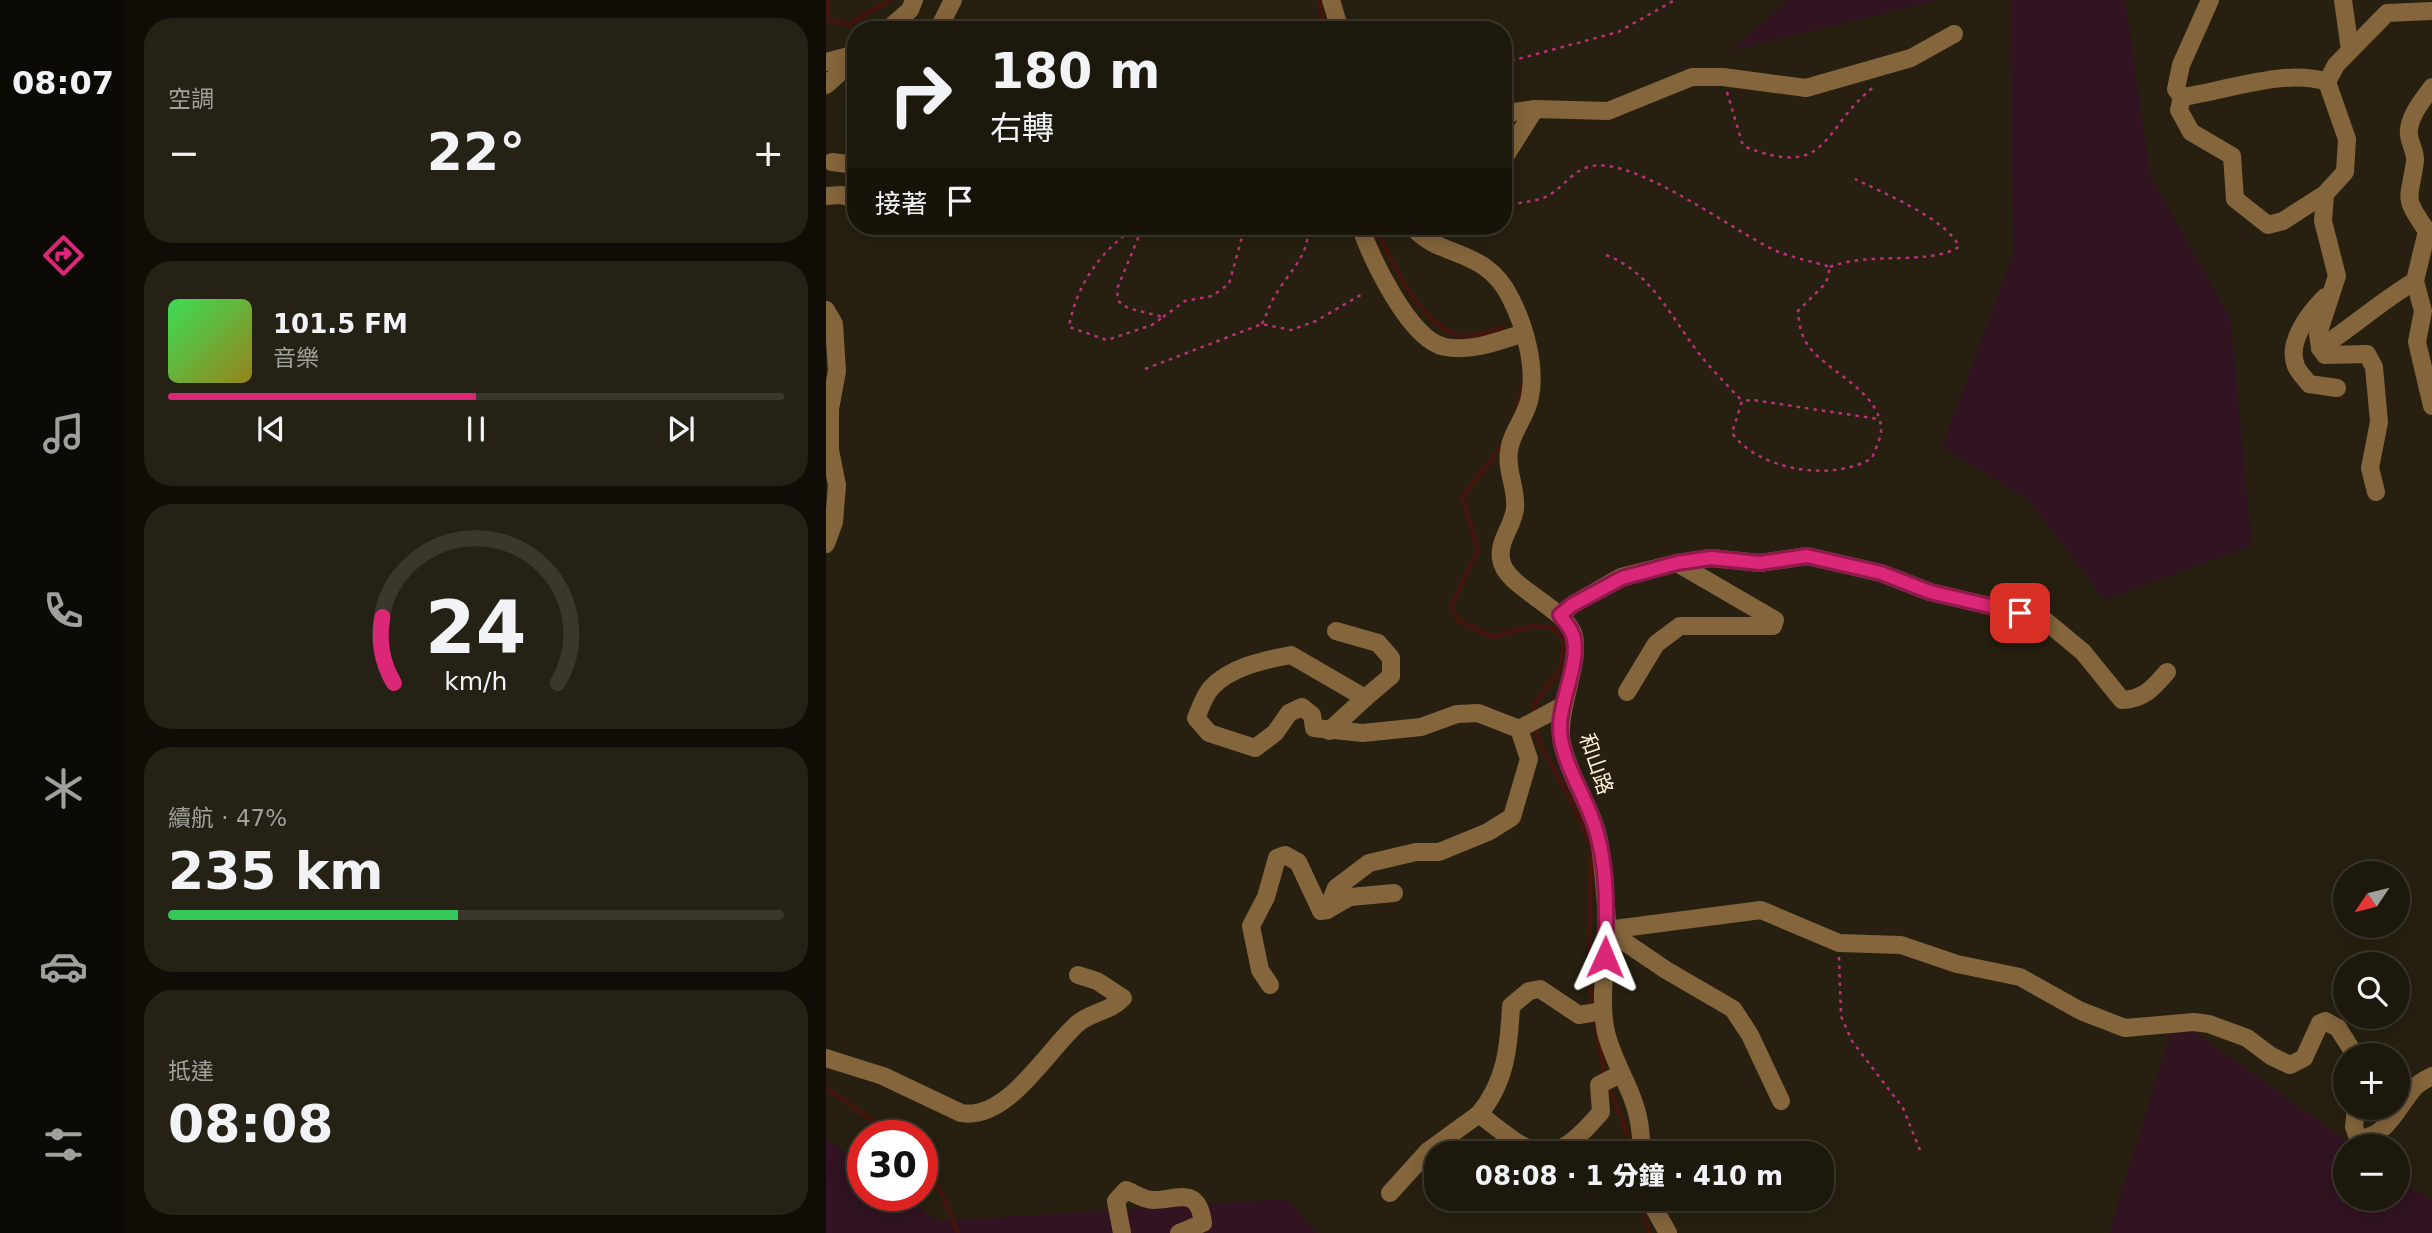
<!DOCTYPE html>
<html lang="zh-TW">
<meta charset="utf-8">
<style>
:root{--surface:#1d180c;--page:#252115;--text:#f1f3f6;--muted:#a0a09d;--line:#3b372d;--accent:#db2777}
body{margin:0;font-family:"DejaVu Sans","Noto Sans TC",sans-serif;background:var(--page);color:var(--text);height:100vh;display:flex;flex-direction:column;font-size:26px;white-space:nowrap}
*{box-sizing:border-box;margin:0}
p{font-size:23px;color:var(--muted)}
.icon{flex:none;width:38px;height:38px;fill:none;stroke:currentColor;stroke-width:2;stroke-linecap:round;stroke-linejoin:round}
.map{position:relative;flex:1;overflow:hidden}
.details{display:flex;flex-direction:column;gap:18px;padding:18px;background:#100d07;width:700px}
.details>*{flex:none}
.guide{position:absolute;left:21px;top:21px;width:665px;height:214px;border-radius:28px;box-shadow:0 4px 18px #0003,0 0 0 2px var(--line);background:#1d180c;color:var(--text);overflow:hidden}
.needle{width:46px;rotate:235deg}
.tools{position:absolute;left:1507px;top:861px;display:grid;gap:14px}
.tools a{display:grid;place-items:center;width:77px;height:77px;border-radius:50%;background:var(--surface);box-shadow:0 4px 18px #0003,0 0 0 2px var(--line);font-size:35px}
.speed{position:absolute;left:21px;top:1120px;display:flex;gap:14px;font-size:35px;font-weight:700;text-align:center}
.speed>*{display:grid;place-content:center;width:91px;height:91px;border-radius:50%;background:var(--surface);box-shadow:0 4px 18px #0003,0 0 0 2px var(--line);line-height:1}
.speed .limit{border:10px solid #d22;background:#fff;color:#111}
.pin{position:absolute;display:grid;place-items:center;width:60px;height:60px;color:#fff;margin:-30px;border-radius:14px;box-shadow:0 4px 10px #0006}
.me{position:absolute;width:77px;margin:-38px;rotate:1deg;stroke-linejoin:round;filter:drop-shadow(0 0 5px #0008)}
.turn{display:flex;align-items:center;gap:24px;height:147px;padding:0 28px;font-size:32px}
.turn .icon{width:91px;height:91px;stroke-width:2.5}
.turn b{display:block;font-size:49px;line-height:60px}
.then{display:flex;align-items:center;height:66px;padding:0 28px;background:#0003;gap:14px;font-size:26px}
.big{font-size:52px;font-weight:800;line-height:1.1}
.details .tile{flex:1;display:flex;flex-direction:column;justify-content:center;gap:10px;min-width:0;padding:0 24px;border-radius:28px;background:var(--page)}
.details .dial{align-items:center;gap:0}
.dial svg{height:182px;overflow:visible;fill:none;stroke:var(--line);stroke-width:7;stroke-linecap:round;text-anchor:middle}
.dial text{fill:var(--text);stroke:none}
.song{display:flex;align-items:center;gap:21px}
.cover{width:84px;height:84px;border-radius:10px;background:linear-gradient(135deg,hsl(130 70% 55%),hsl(50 70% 35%))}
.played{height:7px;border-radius:4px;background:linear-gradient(90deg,var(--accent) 50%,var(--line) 50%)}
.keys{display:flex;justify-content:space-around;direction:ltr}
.heat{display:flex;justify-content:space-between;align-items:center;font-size:38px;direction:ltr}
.charge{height:10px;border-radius:5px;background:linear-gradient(90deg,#34c759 47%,var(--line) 0)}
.trip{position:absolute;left:598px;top:1141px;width:410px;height:70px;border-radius:28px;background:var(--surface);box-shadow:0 4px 18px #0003,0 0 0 2px var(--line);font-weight:800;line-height:70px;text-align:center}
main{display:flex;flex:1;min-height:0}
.dock{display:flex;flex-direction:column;width:126px;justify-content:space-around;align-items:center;background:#0c0a05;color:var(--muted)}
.dock .icon{width:49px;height:49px}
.dock .current{color:var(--accent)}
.dock b{font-size:32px;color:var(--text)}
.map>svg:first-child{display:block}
.green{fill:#311322}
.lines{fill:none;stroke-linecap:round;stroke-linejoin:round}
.stream{stroke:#44150c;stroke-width:4.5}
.path{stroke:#b63378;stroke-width:2.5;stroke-dasharray:3.5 5;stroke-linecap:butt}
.minor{stroke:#84653c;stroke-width:18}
.route-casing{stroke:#8e194d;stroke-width:18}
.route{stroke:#db2777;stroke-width:12}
.labels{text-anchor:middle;stroke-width:7;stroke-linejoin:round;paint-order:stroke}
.street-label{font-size:21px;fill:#fef0d7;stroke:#272010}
</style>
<main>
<nav class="dock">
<b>08:07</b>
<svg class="icon current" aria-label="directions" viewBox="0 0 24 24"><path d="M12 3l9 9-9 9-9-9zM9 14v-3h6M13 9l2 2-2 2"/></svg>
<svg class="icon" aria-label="music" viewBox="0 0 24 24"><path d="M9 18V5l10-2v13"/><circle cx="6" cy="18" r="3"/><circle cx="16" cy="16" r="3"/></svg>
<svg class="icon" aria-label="phone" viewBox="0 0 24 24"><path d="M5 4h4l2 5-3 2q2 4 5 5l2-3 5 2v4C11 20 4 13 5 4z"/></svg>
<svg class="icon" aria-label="climate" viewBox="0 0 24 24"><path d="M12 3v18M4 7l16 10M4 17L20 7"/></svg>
<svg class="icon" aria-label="car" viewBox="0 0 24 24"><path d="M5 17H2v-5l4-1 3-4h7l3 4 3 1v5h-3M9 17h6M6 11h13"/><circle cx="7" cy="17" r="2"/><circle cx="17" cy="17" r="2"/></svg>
<svg class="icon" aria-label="filters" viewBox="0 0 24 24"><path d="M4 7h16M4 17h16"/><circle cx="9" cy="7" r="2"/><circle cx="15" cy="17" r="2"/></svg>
</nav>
<section class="details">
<div class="tile"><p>空調</p>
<div class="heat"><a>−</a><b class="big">22°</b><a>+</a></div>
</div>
<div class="tile">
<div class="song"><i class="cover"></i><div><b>101.5 FM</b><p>音樂</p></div></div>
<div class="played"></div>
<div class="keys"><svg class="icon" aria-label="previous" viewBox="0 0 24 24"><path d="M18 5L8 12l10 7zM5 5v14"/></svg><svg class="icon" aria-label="pause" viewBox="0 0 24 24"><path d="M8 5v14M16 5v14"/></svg><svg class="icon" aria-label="next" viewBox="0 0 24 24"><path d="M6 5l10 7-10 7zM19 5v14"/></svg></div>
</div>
<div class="tile dial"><svg viewBox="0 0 100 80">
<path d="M14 69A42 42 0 1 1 86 69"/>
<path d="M14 69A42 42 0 0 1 9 40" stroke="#db2777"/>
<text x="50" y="56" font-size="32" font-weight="700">24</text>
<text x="50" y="72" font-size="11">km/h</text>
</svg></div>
<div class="tile"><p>續航 · 47%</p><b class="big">235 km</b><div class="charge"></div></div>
<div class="tile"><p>抵達</p><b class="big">08:08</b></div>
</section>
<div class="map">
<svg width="1606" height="1233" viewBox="0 0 1606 1233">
<rect width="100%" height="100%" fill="#272010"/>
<!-- green -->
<g class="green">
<polygon points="962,0 1113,0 906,50"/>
<polygon points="1184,0 1299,0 1324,175 1404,318 1426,545 1279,600 1202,499 1116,447 1187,255"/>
<polygon points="1349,1018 1528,1146 1519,1146 1519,1199 1572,1199 1572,1177 1606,1202 1606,1233 1283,1233"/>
<polygon points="0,1139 37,1166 37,1195 77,1195 112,1221 461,1199 491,1233 0,1233"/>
</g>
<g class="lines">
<!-- stream -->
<g class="stream">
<polyline points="1,0 1,20 23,24 64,0"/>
<polyline points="493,0 499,30"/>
<path d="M549 226C564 258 597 334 639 336 650 336 665 331 676 328L682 334"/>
<polyline points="690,413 697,384"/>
<polyline points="678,443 636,497 652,550 625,606 632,620 666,637 707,626 726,627 738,641 735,667 708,705 708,716"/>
<polyline points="708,725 713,742 748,806 765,847 763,984 767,1008"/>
<polyline points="768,1016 779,1076"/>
<polyline points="782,1084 800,1130 804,1153"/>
<polyline points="0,1088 69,1136"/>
<polyline points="96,1162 116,1194 132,1233"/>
<polyline points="811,1199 824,1233"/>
</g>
<!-- path -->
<g class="path">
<polyline points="677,63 792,32 849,0"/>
<path d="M901 92 917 146C1006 181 994 128 1049 86"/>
<path d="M677 210C690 201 703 203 717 198 736 191 745 170 766 166 811 158 906 230 948 250 966 258 986 261 1004 267L1000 283 972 311C973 324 975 336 983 347 1003 373 1057 393 1055 432 1054 440 1049 450 1046 458 1007 482 933 471 906 433L916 401 927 400 1052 419"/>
<path d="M312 226C276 248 250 285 243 327L281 340 326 325 337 317 302 308 292 301 291 289 317 226"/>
<polyline points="631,235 653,226"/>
<path d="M780 255C828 273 848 324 879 361 891 375 904 388 916 401"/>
<path d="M1004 267C1045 251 1101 266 1133 247 1123 220 1055 192 1029 179"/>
<polyline points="337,317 359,301 386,296 403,284 419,226"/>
<path d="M436 324C441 314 444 303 450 294 463 272 486 252 481 226"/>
<polyline points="319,369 436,324 465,330 490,321 538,293"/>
<polyline points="1013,957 1015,1016 1026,1041 1077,1108 1094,1150"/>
</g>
<!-- minor -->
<g class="minor">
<polyline points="505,0 514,30"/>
<path d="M1384 0 1355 65 1350 89 1356 97C1400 91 1460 68 1501 82"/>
<polyline points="1517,0 1524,50"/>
<polyline points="61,30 84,10 88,0"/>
<polyline points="112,30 127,0"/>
<polyline points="0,62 30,54"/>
<polyline points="0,85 30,58"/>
<path d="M1606 87C1597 100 1581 118 1583 135 1584 144 1590 153 1589 161 1584 201 1575 194 1601 231L1589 281 1597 311 1591 342 1606 406"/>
<polyline points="1356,97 1353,110 1365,132 1406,156 1409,199 1442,225 1457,221 1499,194"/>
<polyline points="677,118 687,112 709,109"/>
<polyline points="677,160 709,109 782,111 866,77 897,77 980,88 1085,58 1128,34"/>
<polyline points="6,162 30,165"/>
<polyline points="0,196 15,195 30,199"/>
<path d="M534 226C545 257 583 340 619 347 646 352 673 341 698 333"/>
<path d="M586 226C612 259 660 246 685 299 699 327 710 366 704 397 701 416 685 432 683 451 680 471 691 489 689 508 688 525 672 540 675 559 678 586 736 606 747 633 757 660 729 711 736 743 744 781 771 813 775 853 778 879 781 906 781 932 780 965 773 1000 780 1032 787 1063 808 1091 813 1122 815 1132 815 1143 816 1153"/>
<polyline points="86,227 95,226"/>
<path d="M1499 297C1484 312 1460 342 1470 366 1472 372 1479 378 1483 384L1511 388"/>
<polyline points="0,310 8,324 11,371 4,409 4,450 11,485 8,522 0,544"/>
<path d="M1494 348C1527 327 1555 301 1589 281"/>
<polyline points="1550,492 1544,468 1553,422 1548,367 1541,354 1499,355 1494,348 1492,334 1511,276 1497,221 1499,194 1519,172 1521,139 1501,82 1510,65 1561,13 1606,11"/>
<path d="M734 615 746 605 795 577 851 563 885 558 934 563 981 556 1055 573 1104 592 1216 618 1257 652 1296 700C1318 699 1327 688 1341 672"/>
<polyline points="801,692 830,644 854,626 947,626 949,620 851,563"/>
<polyline points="693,729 738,705"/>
<polyline points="503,731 539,698"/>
<polyline points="501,910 524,897 568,893"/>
<path d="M444 985 434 970 425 926 440 897 451 858 459 855 472 862 495 911 501 910 510 888 543 863 590 852H613L662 832 686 817 703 759 693 729 652 713 631 714 595 727 537 733 488 728 486 715 476 707 463 713 449 733 429 748 383 733 370 718C374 709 378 696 385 688 404 667 438 660 465 655L539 698 565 676V658L552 643 510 631"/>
<path d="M0 1058 57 1076 135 1113C181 1121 220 1052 251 1024 264 1012 284 1012 297 998L271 981 252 975"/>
<polyline points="955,1101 924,1035 907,1009 840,970 781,930 935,910 1013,943 1075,945 1131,964 1194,977 1255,1011 1299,1028 1368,1022 1383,1024 1421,1038 1445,1056 1464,1065 1478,1058 1494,1023 1499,1021 1512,1028 1529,1055"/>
<path d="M1530 1108 1528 1127 1532 1138C1559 1140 1573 1105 1588 1088 1592 1083 1600 1079 1606 1076"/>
<path d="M653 1114C680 1082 683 1046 685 1006L703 991 714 989 753 1015 777 1011"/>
<path d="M564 1193 602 1151 653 1114C707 1156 723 1174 775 1112L773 1085 794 1074"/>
<polyline points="823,1199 842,1233"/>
<path d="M296 1233 290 1201 300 1190C308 1193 318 1200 327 1200 352 1200 372 1185 377 1223L353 1233"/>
</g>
</g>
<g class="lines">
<defs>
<path id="route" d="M779 957C781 915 782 864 768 824 758 792 735 762 734 728 733 701 757 657 746 633 744 627 738 621 734 615L746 605 796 578 851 563 885 558 934 563 981 556 1055 573 1104 592 1194 613"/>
</defs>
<!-- route casing -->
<use href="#route" class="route-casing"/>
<!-- route -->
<use href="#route" class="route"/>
</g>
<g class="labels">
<!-- street labels -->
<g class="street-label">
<text transform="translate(770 764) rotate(71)" y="7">和山路</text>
</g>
</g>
</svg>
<div class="tools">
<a><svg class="needle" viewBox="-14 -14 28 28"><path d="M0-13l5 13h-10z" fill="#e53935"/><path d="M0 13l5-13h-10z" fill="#a0a09d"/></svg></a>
<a><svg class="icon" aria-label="search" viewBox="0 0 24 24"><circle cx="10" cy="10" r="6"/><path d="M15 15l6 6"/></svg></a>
<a>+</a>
<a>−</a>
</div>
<div class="speed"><div class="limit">30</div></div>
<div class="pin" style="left:1194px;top:613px;background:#d93025"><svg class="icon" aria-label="arrive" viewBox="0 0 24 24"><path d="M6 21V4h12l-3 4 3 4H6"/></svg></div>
<svg class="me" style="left:779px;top:957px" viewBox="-20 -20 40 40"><path d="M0-17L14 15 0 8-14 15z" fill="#db2777" stroke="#fff" stroke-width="4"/></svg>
<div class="trip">08:08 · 1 分鐘 · 410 m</div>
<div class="guide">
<div class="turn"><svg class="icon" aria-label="right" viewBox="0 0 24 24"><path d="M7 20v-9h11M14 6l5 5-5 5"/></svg><div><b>180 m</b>右轉</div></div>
<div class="then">接著<svg class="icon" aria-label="arrive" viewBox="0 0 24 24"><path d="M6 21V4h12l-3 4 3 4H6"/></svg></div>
</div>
</div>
</main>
